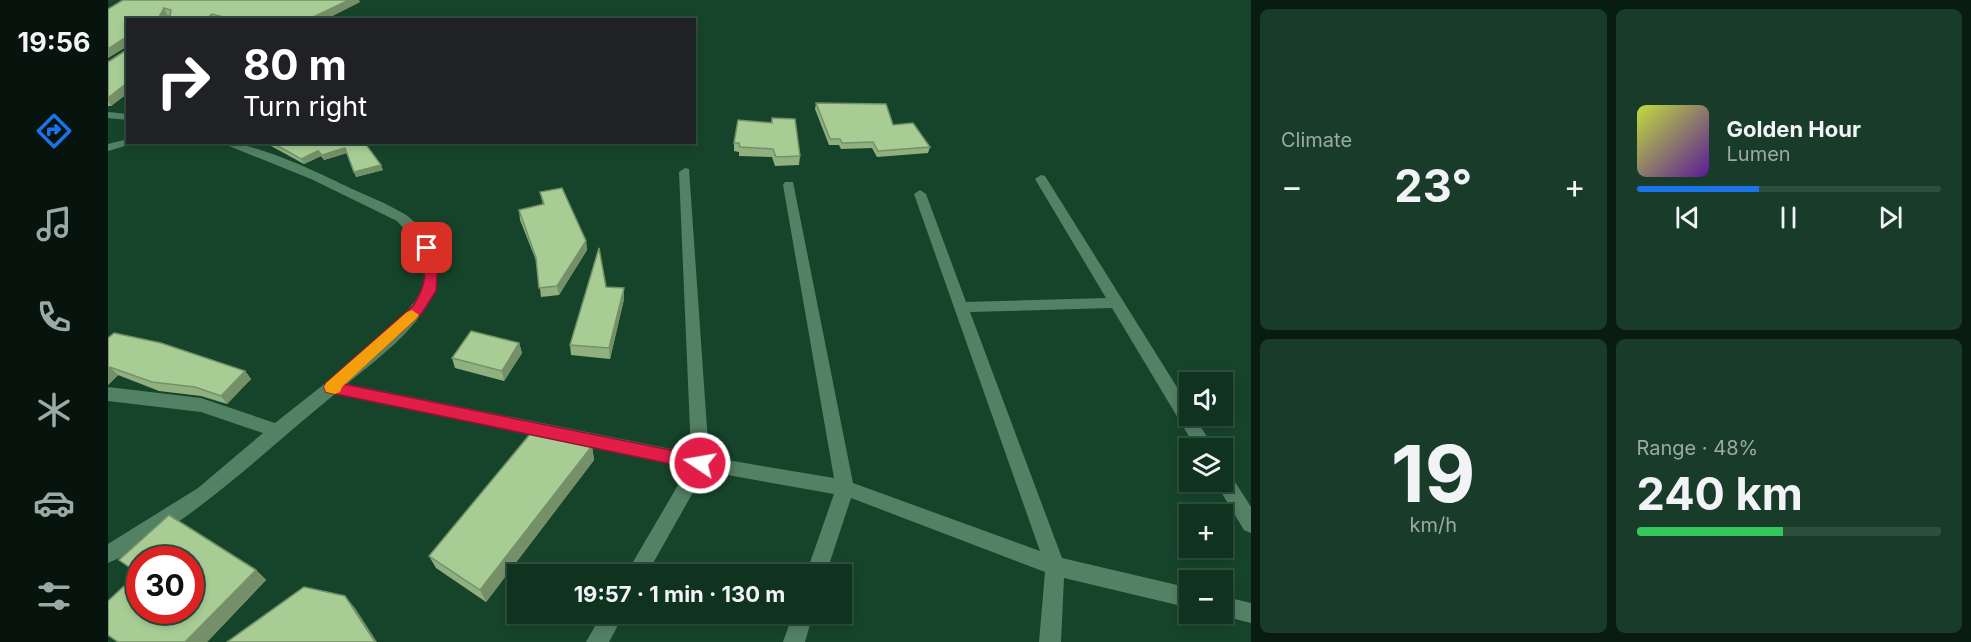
<!DOCTYPE html>
<meta charset="utf-8">
<style>
:root{--surface:#103320;--page:#193b29;--text:#f1f3f6;--muted:#9caaa5;--line:#304e3e;--accent:#1a73e8}
body{margin:0;font-family:Inter,sans-serif;background:var(--page);color:var(--text);height:100vh;display:flex;flex-direction:column;font-size:22px;white-space:nowrap}
*{box-sizing:border-box;margin:0}
p{font-size:20px;color:var(--muted)}
.icon{flex:none;width:33px;height:33px;fill:none;stroke:currentColor;stroke-width:2;stroke-linecap:round;stroke-linejoin:round}
.map{position:relative;flex:1;overflow:hidden}
.drawer{display:flex;flex-direction:column;gap:9px;padding:9px;background:#091c12;width:720px}
.drawer>*{flex:none}
.hud{position:absolute;left:18px;top:18px;width:570px;height:126px;border-radius:0px;box-shadow:0 3px 9px #0003,0 0 0 2px var(--line);background:#202124;color:#fff;overflow:hidden}
.fabs{position:absolute;left:1071px;top:372px;display:grid;gap:12px}
.fabs a{display:grid;place-items:center;width:54px;height:54px;border-radius:0px;background:var(--surface);box-shadow:0 3px 9px #0003,0 0 0 2px var(--line);font-size:30px}
.speed{position:absolute;left:18px;top:546px;display:flex;gap:12px;font-size:30px;font-weight:700;text-align:center}
.speed>*{display:grid;place-content:center;width:78px;height:78px;border-radius:50%;background:var(--surface);box-shadow:0 3px 9px #0003,0 0 0 2px var(--line);line-height:1}
.speed .limit{border:9px solid #d22;background:#fff;color:#111}
.pin{position:absolute;display:grid;place-items:center;width:51px;height:51px;color:#fff;margin:-26px;border-radius:12px;box-shadow:0 3px 9px #0006}
.me{position:absolute;width:66px;margin:-33px;rotate:282deg;stroke-linejoin:round;filter:drop-shadow(0 0 4px #0008)}
.turn{display:flex;align-items:center;gap:21px;height:126px;padding:0 18px;font-size:27px}
.turn .icon{width:78px;height:78px;stroke-width:2.5}
.turn b{display:block;font-size:42px;line-height:51px}
.big{font-size:45px;font-weight:700;line-height:1.1}
.drawer .card{flex:1;display:flex;flex-direction:column;justify-content:center;gap:9px;min-width:0;padding:0 21px;border-radius:9px;background:var(--page)}
.drawer .dial{align-items:center;gap:0}
.dial b{font-size:78px;line-height:1}
.song{display:flex;align-items:center;gap:18px}
.cover{width:72px;height:72px;border-radius:9px;background:linear-gradient(135deg,hsl(70 70% 55%),hsl(270 70% 35%))}
.played{height:6px;border-radius:3px;background:linear-gradient(90deg,var(--accent) 40%,var(--line) 40%)}
.keys{display:flex;justify-content:space-around;direction:ltr}
.heat{display:flex;justify-content:space-between;align-items:center;font-size:33px;direction:ltr}
.charge{height:9px;border-radius:4px;background:linear-gradient(90deg,#34c759 48%,var(--line) 0)}
.drawer .tiles{flex:1;display:grid;gap:9px;grid-template-columns:repeat(2,1fr)}
.trip{position:absolute;left:399px;top:564px;width:345px;height:60px;border-radius:0px;background:var(--surface);box-shadow:0 3px 9px #0003,0 0 0 2px var(--line);font-weight:700;line-height:60px;text-align:center}
main{display:flex;flex:1;min-height:0}
.tabs{display:flex;flex-direction:column;width:108px;justify-content:space-around;align-items:center;background:#06140d;color:var(--muted)}
.tabs .icon{width:42px;height:42px}
.tabs .current{color:var(--accent)}
.tabs b{font-size:27px;color:var(--text)}
.map>svg:first-child{display:block}
.lines{fill:none;stroke-linecap:round;stroke-linejoin:round}
.street{fill:#538164;fill-rule:evenodd}
.wall{fill:#90b080}
.shaded-wall{fill:#759068}
.building{fill:#a7cd95;stroke:#759068;stroke-width:1.5;fill-rule:evenodd}
.route{fill:#e11d48;stroke:#92132f;stroke-width:1.5}
.slow{fill:#f59e0b}
</style>
<main>
<nav class="tabs">
<b>19:56</b>
<svg class="icon current" aria-label="directions" viewBox="0 0 24 24"><path d="M12 3l9 9-9 9-9-9zM9 14v-3h6M13 9l2 2-2 2"/></svg>
<svg class="icon" aria-label="music" viewBox="0 0 24 24"><path d="M9 18V5l10-2v13"/><circle cx="6" cy="18" r="3"/><circle cx="16" cy="16" r="3"/></svg>
<svg class="icon" aria-label="phone" viewBox="0 0 24 24"><path d="M5 4h4l2 5-3 2q2 4 5 5l2-3 5 2v4C11 20 4 13 5 4z"/></svg>
<svg class="icon" aria-label="climate" viewBox="0 0 24 24"><path d="M12 3v18M4 7l16 10M4 17L20 7"/></svg>
<svg class="icon" aria-label="car" viewBox="0 0 24 24"><path d="M5 17H2v-5l4-1 3-4h7l3 4 3 1v5h-3M9 17h6M6 11h13"/><circle cx="7" cy="17" r="2"/><circle cx="17" cy="17" r="2"/></svg>
<svg class="icon" aria-label="filters" viewBox="0 0 24 24"><path d="M4 7h16M4 17h16"/><circle cx="9" cy="7" r="2"/><circle cx="15" cy="17" r="2"/></svg>
</nav>
<div class="map">
<svg width="1143" height="642" viewBox="0 0 1143 642">
<rect width="100%" height="100%" fill="#16442a"/>
<g class="lines">
<!-- street -->
<g class="street">
<polygon points="0,112 20,114 20,120 0,118"/>
<polygon points="20,139 20,142 25,142 24,144 0,151 0,144"/>
<path d="M111 142C146 142 203 169 236 185 256 195 279 203 298 215 307 221 316 233 321 243 354 300 277 352 239 384L583 453 571 172 577 168 581 169 601 457 726 478 675 185 677 182H685L745 483 932 551 806 194 812 190 818 194 858 302 998 298 927 179 933 175 937 176 1082 408V416H1086L1106 448H1088L1004 308 862 312 954 558 1082 588V608L956 578 953 642H931L937 572 743 498 718 574H698L726 494 597 471 539 574H518L580 468 227 394C166 443 111 498 44 539 30 548 15 557 0 563V544L90 488 155 433 93 412 0 401V387L93 398 167 423 248 359 293 318 307 301 314 289 316 278 315 259 308 242 289 221 203 179Z"/>
<polygon points="1114,469 1120,471 1143,507 1143,533 1136,530 1107,482 1114,482"/>
<polygon points="1114,596 1143,603 1143,623 1107,614 1114,614"/>
<polygon points="494,614 516,614 501,642 478,642"/>
<polygon points="685,614 705,614 697,642 675,642"/>
</g>
</g>
<!-- wall -->
<g class="wall">
<polygon points="252,2 216,20 20,20 20,93 3,106 0,106 0,62 17,51 18,47 0,58 0,9"/>
<polygon points="708,103 785,125 822,147 820,153 769,157 764,148 733,149 731,145 721,145 707,109"/>
<polygon points="664,118 692,156 691,165 667,166 664,157 631,156 631,152 626,151 626,143 663,123"/>
<polygon points="161,142 256,142 275,170 248,177 239,153 216,160 213,156 196,164 163,146"/>
<polygon points="432,192 478,241 479,250 451,295 433,297 429,263 412,220 411,210 435,205"/>
<polygon points="498,287 516,288 516,299 502,359 463,355 462,345"/>
<polygon points="0,338 137,371 143,379 119,404 93,396 51,391 10,375 0,385"/>
<polygon points="411,343 414,353 396,381 347,368 344,358"/>
<polygon points="484,446 486,460 378,602 328,568 321,556"/>
<polygon points="11,560 148,570 158,580 99,642 10,642 29,574"/>
</g>
<!-- shaded-wall -->
<g class="shaded-wall">
<polygon points="241,0 251,0 252,2 216,20 199,20"/>
<polygon points="56,8 59,14 57,20 52,15"/>
<polygon points="104,14 106,20 97,20"/>
<polygon points="15,39 19,46 0,58 0,49"/>
<polygon points="20,82 20,93 3,106 0,101 0,98"/>
<polygon points="237,148 239,153 216,160 214,155"/>
<polygon points="210,151 213,156 196,164 193,159"/>
<polygon points="273,165 275,170 248,177 246,172"/>
<polygon points="478,241 479,250 451,295 449,286"/>
<polygon points="516,288 516,299 502,359 501,348"/>
<polygon points="411,343 414,353 396,381 394,371"/>
<polygon points="2,367 10,375 0,385 0,369"/>
<polygon points="137,371 143,379 119,404 113,396"/>
<polygon points="484,446 486,460 378,602 372,590"/>
<polygon points="148,570 158,580 99,642 77,642"/>
<polygon points="237,596 247,608 269,642 267,642"/>
</g>
<!-- building -->
<g class="building">
<path d="M15 0H241L199 20H127L104 14 97 20H20V82L0 98V62L17 51 18 40 15 39 0 49V9ZM56 8 63 10 62 16 52 15Z"/>
<polygon points="708,103 778,104 785,125 805,123 822,147 770,151 765,142 734,143 732,139 722,139"/>
<polygon points="664,118 687,119 692,156 668,157 665,149 632,147 631,143 626,143 630,120 664,123"/>
<polygon points="163,142 256,142 273,165 246,172 237,148 214,155 210,151 193,159"/>
<polygon points="454,188 478,241 449,286 431,288 428,258 411,210 436,204 432,192"/>
<polygon points="491,248 498,287 516,288 501,348 462,345"/>
<polygon points="363,331 411,343 394,371 344,358"/>
<polygon points="6,333 53,343 137,371 113,396 87,387 44,382 2,367 0,369 0,338"/>
<polygon points="428,427 484,446 372,590 321,556"/>
<path d="M61 515 148 570 77 642H10L0 635V601L30 573 11 560ZM32 560H82V610H32Z"/>
<polygon points="196,587 237,596 267,642 119,642"/>
</g>
<!-- route -->
<path class="route" d="M319 244 325 248 330 261 328 291 314 313 236 384 592 456 598 458 600 463 598 468 592 470 218 392 216 387 218 383 305 306C318 286 320 270 313 248Z"/>
<!-- slow -->
<polygon class="slow" points="304,310 311,315 309,318 234,387 232,392 227,394 218,392 216,387 218,383 299,312"/>
</svg>
<div class="fabs">
<a><svg class="icon" aria-label="sound" viewBox="0 0 24 24"><path d="M4 9h4l5-4v14l-5-4H4zM17 9q2 3 0 6"/></svg></a>
<a><svg class="icon" aria-label="layers" viewBox="0 0 24 24"><path d="M12 4l9 5-9 5-9-5zM3 14l9 5 9-5"/></svg></a>
<a>+</a>
<a>−</a>
</div>
<div class="speed"><div class="limit">30</div></div>
<div class="pin" style="left:319px;top:248px;background:#d93025"><svg class="icon" aria-label="arrive" viewBox="0 0 24 24"><path d="M6 21V4h12l-3 4 3 4H6"/></svg></div>
<svg class="me" style="left:592px;top:463px" viewBox="-20 -20 40 40"><circle r="17" fill="#e11d48" stroke="#fff" stroke-width="3"/><path d="M0-11L8 9 0 5-8 9z" fill="#fff"/></svg>
<div class="trip">19:57 · 1 min · 130 m</div>
<div class="hud">
<div class="turn"><svg class="icon" aria-label="right" viewBox="0 0 24 24"><path d="M7 20v-9h11M14 6l5 5-5 5"/></svg><div><b>80 m</b>Turn right</div></div>
</div>
</div>
<section class="drawer">
<div class="tiles">
<div class="card"><p>Climate</p>
<div class="heat"><a>−</a><b class="big">23°</b><a>+</a></div>
</div>
<div class="card">
<div class="song"><i class="cover"></i><div><b>Golden Hour</b><p>Lumen</p></div></div>
<div class="played"></div>
<div class="keys"><svg class="icon" aria-label="previous" viewBox="0 0 24 24"><path d="M18 5L8 12l10 7zM5 5v14"/></svg><svg class="icon" aria-label="pause" viewBox="0 0 24 24"><path d="M8 5v14M16 5v14"/></svg><svg class="icon" aria-label="next" viewBox="0 0 24 24"><path d="M6 5l10 7-10 7zM19 5v14"/></svg></div>
</div>
<div class="card dial"><b>19</b><p>km/h</p></div>
<div class="card"><p>Range · 48%</p><b class="big">240 km</b><div class="charge"></div></div>
</div>
</section>
</main>
